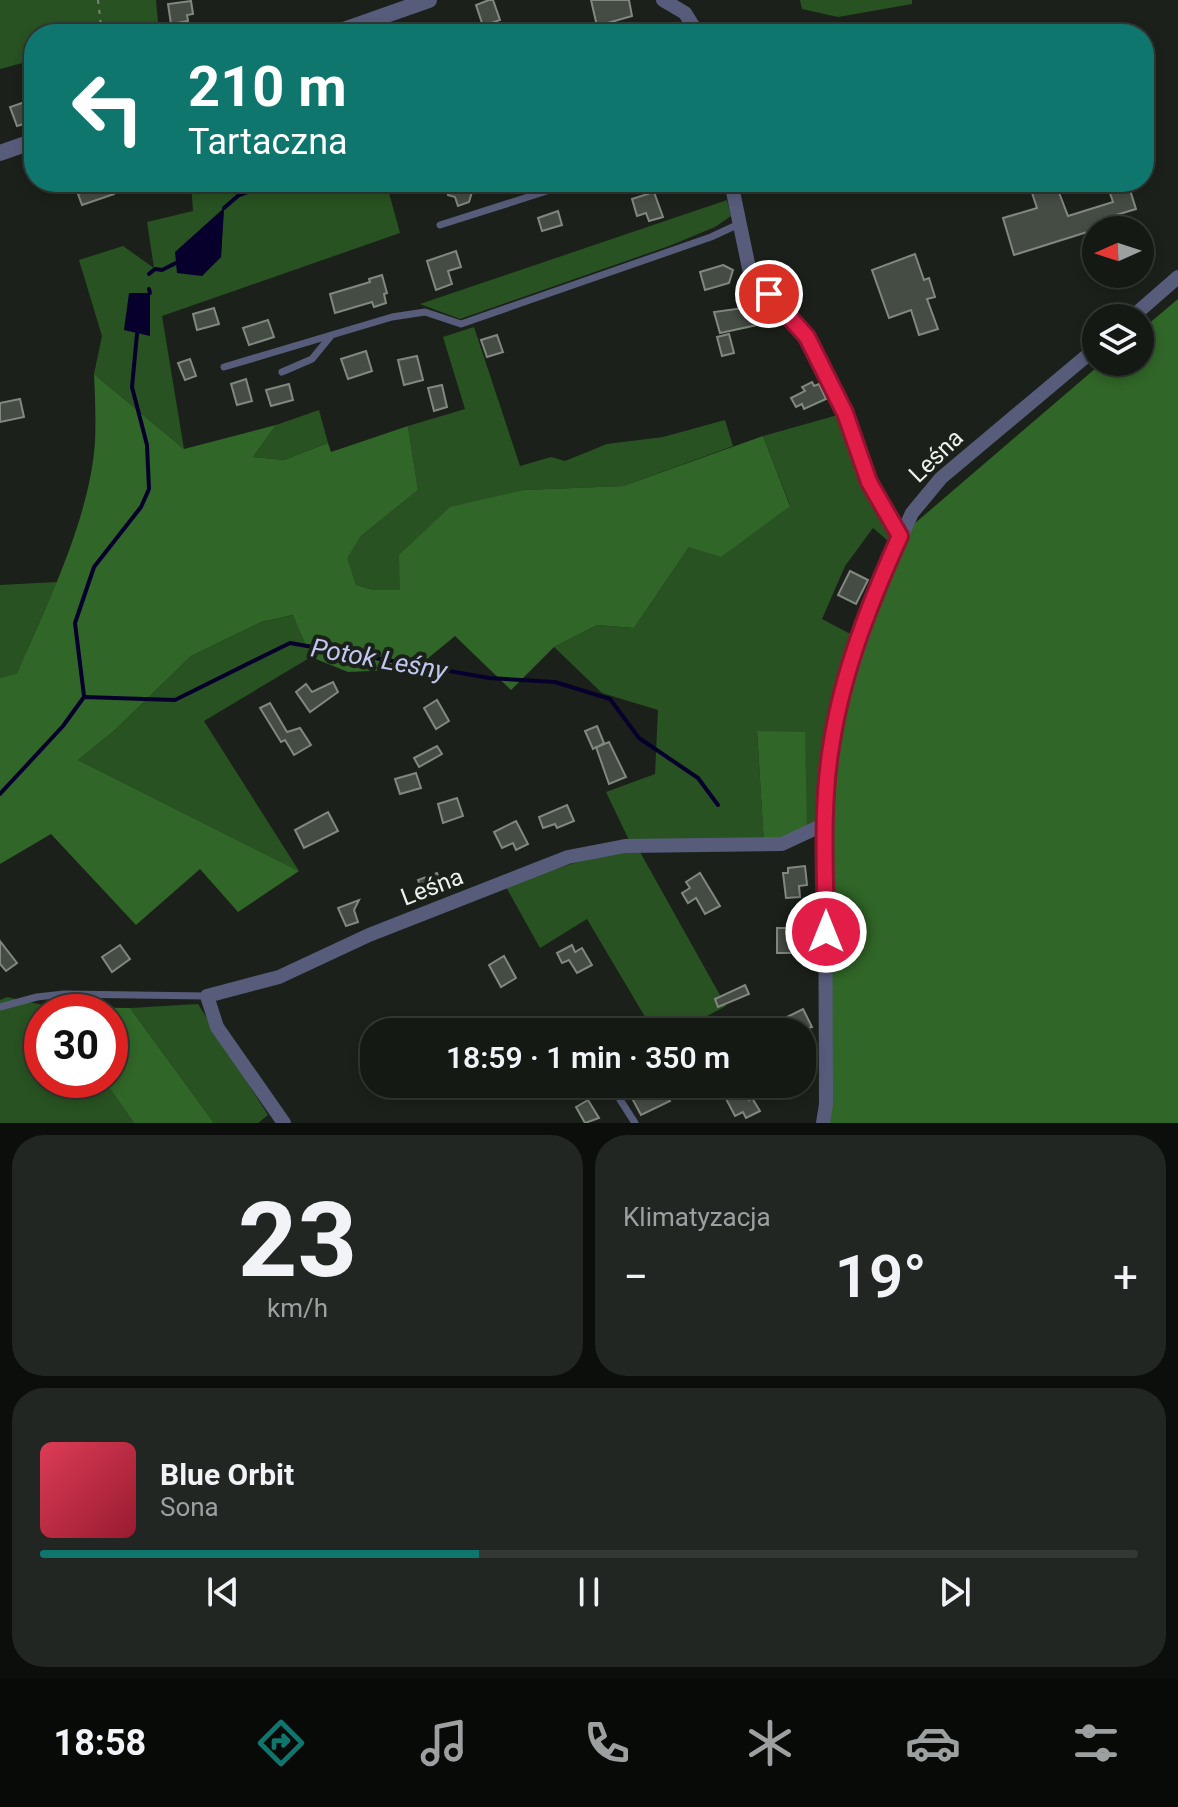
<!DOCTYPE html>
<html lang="pl">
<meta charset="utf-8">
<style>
:root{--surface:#141914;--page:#212622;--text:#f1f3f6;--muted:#9da0a0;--line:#333834;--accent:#0f766e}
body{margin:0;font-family:Roboto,sans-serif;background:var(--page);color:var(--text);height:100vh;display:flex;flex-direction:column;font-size:30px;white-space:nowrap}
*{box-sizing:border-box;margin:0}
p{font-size:26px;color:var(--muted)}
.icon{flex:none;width:44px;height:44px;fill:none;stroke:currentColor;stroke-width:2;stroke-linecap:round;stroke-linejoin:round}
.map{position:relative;height:1123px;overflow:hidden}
.details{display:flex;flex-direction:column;gap:12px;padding:12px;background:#0b0e0b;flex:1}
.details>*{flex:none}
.top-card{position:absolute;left:24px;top:24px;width:1130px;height:168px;border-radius:32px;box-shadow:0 4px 12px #0003,0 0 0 2px var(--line);background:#0f766e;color:#fff;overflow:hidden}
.needle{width:52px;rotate:267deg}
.buttons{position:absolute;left:1082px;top:216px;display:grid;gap:16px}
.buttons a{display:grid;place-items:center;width:72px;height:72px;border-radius:50%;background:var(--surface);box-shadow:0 4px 12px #0003,0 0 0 2px var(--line);font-size:40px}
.speed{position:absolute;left:24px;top:994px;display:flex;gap:16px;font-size:40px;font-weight:700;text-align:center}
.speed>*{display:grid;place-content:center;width:104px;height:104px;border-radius:50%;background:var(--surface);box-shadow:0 4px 12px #0003,0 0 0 2px var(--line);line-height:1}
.speed .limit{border:12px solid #d22;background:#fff;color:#111}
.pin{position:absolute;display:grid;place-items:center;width:68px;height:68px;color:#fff;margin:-34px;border:4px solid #fff;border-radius:50%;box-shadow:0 2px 8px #0007}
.me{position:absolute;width:88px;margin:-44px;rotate:0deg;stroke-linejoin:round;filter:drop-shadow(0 0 6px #0008)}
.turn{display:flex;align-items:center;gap:28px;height:168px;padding:0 32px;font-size:36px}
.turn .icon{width:104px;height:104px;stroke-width:2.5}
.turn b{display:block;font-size:56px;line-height:68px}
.big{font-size:60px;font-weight:600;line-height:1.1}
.details .card{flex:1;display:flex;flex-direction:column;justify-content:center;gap:12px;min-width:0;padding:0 28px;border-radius:32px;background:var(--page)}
.details .dial{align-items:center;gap:0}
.dial b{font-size:104px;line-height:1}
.song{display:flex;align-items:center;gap:24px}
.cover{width:96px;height:96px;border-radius:12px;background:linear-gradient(135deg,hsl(350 70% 55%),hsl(350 70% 35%))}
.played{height:8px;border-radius:4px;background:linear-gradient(90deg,var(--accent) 40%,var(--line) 40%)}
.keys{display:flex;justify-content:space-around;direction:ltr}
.heat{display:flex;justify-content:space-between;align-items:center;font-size:44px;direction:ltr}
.details .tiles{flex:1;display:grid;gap:12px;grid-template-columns:1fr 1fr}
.card:last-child{grid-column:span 2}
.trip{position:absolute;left:360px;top:1018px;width:456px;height:80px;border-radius:32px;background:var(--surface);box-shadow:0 4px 12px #0003,0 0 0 2px var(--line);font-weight:600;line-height:80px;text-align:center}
.tab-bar{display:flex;height:128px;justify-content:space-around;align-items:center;background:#080a08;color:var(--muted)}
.tab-bar .icon{width:56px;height:56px}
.tab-bar .on{color:var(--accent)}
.tab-bar b{font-size:36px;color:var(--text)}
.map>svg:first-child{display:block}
.green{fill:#285221;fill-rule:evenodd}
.forest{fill:#306627}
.water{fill:#07002d}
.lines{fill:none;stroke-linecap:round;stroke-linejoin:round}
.stream{stroke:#07002d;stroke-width:4}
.building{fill:#454c44;stroke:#81887f;stroke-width:2}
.path{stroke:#7e837d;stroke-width:2;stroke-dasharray:4 6;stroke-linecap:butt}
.service{stroke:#585c7b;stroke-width:7}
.minor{stroke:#585c7b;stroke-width:14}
.tertiary{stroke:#585c7b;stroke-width:16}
.route-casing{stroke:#92132f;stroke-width:20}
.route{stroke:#e11d48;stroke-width:14}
.labels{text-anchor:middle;stroke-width:8;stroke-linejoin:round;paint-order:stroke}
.street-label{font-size:24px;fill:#edf1ec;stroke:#1b211a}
.water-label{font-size:26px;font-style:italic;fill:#c1c7f0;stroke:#1b211a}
</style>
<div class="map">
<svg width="1178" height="1123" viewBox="0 0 1178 1123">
<rect width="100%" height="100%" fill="#1b211a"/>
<!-- green -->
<g class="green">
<polygon points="0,0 156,0 159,34 34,34 34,60 0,69"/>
<polygon points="800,0 912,0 912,4 838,17 802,9"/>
<path d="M191 182H386L400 233 162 316 184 449 94 374 102 336 79 260 123 246 154 268 147 222 193 211ZM224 209 221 257 202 276Z"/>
<polygon points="727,200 731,216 715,227 669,246 460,319 420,304"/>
<polygon points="474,327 520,466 551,457 565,461 607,444 663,437 725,420 733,446 623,486 524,490 401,590 374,590 356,585 346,558 361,536 418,490 408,426 465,409 443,337"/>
<polygon points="319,410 328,443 284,460 253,457 276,425"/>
<polygon points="845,413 900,536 895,547 873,528 845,566 822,619 860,639 825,824 807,832 757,732 764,844 629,840 606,792 655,774 658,710 602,693 554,647 597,625 634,628 689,547 790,505 763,436"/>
<polygon points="57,582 17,675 0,678 0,585"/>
<polygon points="294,615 311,657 204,721 299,871 78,760 115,730 191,656 261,622"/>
<path d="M640 852 726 1006 677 1032H654L587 919 540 948 506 887C551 870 592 854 640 852Z"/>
<polygon points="7,997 52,1007 55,1012 42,1012 42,1080 104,1080 134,1123 0,1123 0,1000"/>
<polygon points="198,1004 268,1115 258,1123 214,1123 130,1008"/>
</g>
<!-- forest -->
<g class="forest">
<polygon points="1178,299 1178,1123 823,1123 832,740 900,536 1103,362 1140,362 1140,331"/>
<path d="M94 374 184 449 276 425 253 457 284 460 328 443 331 452 408 426 418 490 361 536 347 558 356 585 374 590H400L399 555 450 507 524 490 623 486 763 436 790 506 721 557 689 547 634 628 597 625 554 647 511 690 455 636 415 669 348 672 311 657 293 615 261 622 191 656 115 730 78 760 299 871 238 912 200 869 136 925 51 834 0 864V678L17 674C47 604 90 518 95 442 96 419 95 396 94 374Z"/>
<polygon points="757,731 805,732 807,832 764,844"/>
<polygon points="52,1007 130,1008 214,1123 134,1123 104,1080 110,1080 110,1012 55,1012"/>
</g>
<!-- water -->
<g class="water">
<polygon points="224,208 221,257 202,276 177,273 175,252"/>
<polygon points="129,293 150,293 150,336 124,330"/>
</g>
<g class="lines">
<!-- stream -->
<g class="stream">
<polyline points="224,208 239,195 253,190 263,182"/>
<polyline points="149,274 155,269 162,270 176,263"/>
<polyline points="149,289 150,293"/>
<polyline points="84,696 75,623 94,567 141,507 149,489 147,445 132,387 137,334"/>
<polyline points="0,794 63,726 84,697 175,700 290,643 489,678 555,682 610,699 639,738 698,778 718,805"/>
</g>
</g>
<!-- building -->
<g class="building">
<polygon points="489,0 493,0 500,20 483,26 476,5"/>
<polygon points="591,0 629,0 632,16 597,26"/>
<polygon points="191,1 193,14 187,15 188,21 171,24 168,4"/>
<polygon points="34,99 34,121 17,126 10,107"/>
<polygon points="453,182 475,182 469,202 458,206 455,197 448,195"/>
<polygon points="1055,182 1068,216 1113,202 1109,190 1123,185 1127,185 1130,190 1136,209 1116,215 1116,223 1014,255 1003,218 1037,208 1031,190"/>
<polygon points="111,183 114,194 82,205 78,194"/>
<polygon points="654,192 663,217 649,221 646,213 637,216 632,199"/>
<polygon points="558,211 562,225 542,231 538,218"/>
<polygon points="456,251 461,267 448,271 452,284 436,290 427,261"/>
<polygon points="915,254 924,280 929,278 935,297 927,299 938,329 919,335 911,310 889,318 872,270"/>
<polygon points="723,265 733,270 729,283 705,290 700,272"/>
<polygon points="382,275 387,293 384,294 386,303 374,307 372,302 335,313 330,294 370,282 369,279"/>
<polygon points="758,306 762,324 720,333 714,312"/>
<polygon points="214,308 219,324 197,330 193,314"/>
<polygon points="268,320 274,337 249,345 243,328"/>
<polygon points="729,334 734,353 722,356 717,337"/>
<polygon points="497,335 503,352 487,357 481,340"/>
<polygon points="366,351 372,371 348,379 341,359"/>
<polygon points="417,356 423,380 404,385 398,360"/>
<polygon points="190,359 196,376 185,380 178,363"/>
<polygon points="246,379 252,401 237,405 231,384"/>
<polygon points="812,382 814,386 819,384 826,399 804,409 802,404 796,407 791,398 805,391 802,387"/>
<polygon points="289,384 293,400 271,406 266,390"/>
<polygon points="442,385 447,407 434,411 428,388"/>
<polygon points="20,399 24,417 0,422 0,403"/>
<polygon points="850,571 868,580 856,604 838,595"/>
<polygon points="333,682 338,692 310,712 296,692 306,684 312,692"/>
<polygon points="437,700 449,721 436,729 424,708"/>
<polygon points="270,703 287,732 300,728 311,745 294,755 285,740 281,742 260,708"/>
<polygon points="597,726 604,743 597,747 609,742 626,777 609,784 596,747 593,749 585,731"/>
<polygon points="437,746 442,754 419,767 414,758"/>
<polygon points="416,773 421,788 400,794 395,779"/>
<polygon points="457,798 463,816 443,823 438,804"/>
<polygon points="567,805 574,821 557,828 555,824 543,828 539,817"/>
<polygon points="328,812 338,831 304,848 295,830"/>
<polygon points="516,821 528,844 516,850 513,843 502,848 494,832"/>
<polygon points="805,866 807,885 799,886 800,897 786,898 783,873 788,873 788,868"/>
<polygon points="437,873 442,887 424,894 418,880"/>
<polygon points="700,873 720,906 705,914 696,898 688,903 682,893 690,888 686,882"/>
<polygon points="359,900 354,910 358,922 346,926 338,908"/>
<rect x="777" y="928" width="18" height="25"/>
<polygon points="0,941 17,963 6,971 0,964"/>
<polygon points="120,945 130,959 112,972 102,957"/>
<polygon points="572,945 575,952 582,948 592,965 577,973 569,960 562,963 557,953"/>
<polygon points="504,956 516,978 501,987 489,965"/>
<polygon points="745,985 749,994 718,1007 715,999"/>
<polygon points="803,1009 812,1027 794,1032 787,1017"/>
<polygon points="656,1084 661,1084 670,1101 641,1115 633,1100"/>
<polygon points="741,1086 749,1100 752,1098 760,1111 746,1118 743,1112 735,1116 724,1095"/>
<polygon points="588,1100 599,1118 585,1123 576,1107"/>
</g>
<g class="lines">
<!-- path -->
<g class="path">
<polyline points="98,0 102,34"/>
<polyline points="308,34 318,30"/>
</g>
<!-- service -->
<g class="service">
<polyline points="440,225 575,182"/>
<polyline points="224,367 392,317 425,312 461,324 711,237 739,224"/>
<polyline points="282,372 312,359 330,337"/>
<polyline points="0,1007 37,997 64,994 207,996"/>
<polyline points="610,1084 635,1123"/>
</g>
<!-- minor -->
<g class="minor">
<polyline points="663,0 685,13 698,34"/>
<polyline points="731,182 750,273 807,337 845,413 869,482 900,536"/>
<polyline points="1131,318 1178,277"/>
<polyline points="284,1123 217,1027 207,996 279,977 369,935 568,857 625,846 782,844 825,824"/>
<polyline points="823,1123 826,1104 825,824 828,766 838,711 879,586 912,513 941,478 1096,348"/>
</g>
<!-- tertiary -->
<g class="tertiary">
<polyline points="332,34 429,0"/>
<polyline points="0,153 34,141"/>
</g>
</g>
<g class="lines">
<defs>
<path id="route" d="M769 294 807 337 845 413 869 482 900 536C871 600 843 671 832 741 821 803 825 868 826 932"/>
</defs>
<!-- route casing -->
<use href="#route" class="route-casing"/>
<!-- route -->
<use href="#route" class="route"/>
</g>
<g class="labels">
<!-- street labels -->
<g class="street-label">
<text transform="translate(936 456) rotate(-44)" y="8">Leśna</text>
<text transform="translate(432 887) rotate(-21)" y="8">Leśna</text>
</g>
<!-- water labels -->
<g class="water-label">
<text transform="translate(379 659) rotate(10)" y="9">Potok Leśny</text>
</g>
</g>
</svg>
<div class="buttons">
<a><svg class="needle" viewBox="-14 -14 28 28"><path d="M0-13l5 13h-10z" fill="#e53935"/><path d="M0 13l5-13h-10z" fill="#9da0a0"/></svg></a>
<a><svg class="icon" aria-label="layers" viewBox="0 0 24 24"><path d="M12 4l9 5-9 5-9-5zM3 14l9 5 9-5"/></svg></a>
</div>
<div class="speed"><div class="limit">30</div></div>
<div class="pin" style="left:769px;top:294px;background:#d93025"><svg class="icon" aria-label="arrive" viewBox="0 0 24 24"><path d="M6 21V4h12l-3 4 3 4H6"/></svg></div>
<svg class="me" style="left:826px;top:932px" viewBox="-20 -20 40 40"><circle r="17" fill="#e11d48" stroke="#fff" stroke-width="3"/><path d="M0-11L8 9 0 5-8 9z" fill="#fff"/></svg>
<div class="trip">18:59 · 1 min · 350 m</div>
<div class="top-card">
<div class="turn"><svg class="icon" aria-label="left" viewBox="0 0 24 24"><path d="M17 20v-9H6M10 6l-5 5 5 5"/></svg><div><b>210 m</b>Tartaczna</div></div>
</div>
</div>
<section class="details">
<div class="tiles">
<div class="card dial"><b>23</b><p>km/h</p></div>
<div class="card"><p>Klimatyzacja</p>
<div class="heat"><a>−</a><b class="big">19°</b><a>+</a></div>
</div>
<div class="card">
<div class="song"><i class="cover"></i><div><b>Blue Orbit</b><p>Sona</p></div></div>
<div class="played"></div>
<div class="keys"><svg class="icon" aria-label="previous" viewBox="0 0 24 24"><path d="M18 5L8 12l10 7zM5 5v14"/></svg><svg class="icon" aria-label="pause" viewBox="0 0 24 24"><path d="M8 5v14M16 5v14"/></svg><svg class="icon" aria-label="next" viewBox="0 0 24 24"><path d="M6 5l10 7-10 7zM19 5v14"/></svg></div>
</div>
</div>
</section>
<nav class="tab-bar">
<b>18:58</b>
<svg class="icon on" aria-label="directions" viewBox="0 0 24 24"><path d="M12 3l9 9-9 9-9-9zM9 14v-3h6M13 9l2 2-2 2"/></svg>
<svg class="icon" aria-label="music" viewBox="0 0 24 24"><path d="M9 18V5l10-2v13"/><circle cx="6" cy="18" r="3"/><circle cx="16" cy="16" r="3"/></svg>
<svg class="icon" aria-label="phone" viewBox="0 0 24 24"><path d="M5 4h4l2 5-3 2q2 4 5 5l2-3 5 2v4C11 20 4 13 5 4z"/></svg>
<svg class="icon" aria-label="climate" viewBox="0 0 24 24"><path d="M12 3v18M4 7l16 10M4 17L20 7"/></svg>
<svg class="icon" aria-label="car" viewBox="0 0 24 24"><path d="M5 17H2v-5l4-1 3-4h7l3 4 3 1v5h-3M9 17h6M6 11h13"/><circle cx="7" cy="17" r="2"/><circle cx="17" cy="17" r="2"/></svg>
<svg class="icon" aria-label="filters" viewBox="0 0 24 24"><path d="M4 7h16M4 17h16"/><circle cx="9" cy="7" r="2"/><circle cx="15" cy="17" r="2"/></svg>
</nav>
